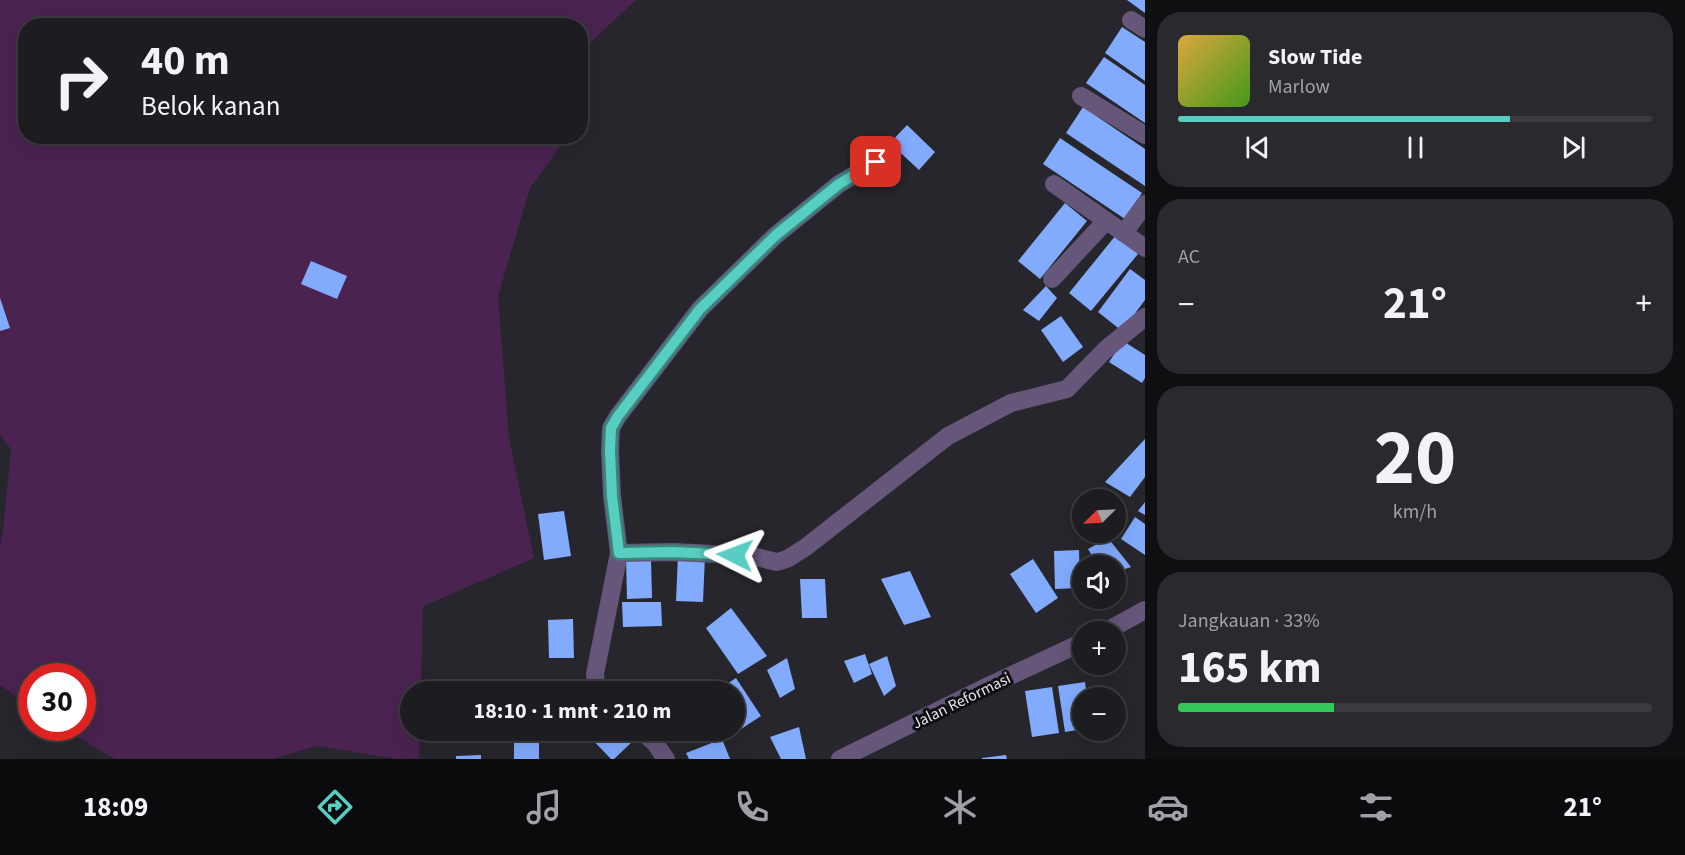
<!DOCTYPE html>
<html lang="id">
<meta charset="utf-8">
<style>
:root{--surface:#1c1c21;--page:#29292e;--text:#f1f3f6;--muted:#a0a1a5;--line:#3a3a3f;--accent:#57cec1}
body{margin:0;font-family:"Source Sans 3",sans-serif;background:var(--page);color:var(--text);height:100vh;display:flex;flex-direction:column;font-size:22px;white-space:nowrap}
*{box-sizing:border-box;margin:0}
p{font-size:20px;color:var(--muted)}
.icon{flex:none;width:33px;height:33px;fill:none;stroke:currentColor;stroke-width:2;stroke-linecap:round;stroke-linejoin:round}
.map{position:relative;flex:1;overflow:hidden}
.sheet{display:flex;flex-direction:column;gap:12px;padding:12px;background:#0f0f12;width:540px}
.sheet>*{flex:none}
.top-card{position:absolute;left:18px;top:18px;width:570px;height:126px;border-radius:24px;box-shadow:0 6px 24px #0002,0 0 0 2px var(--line);background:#1c1c21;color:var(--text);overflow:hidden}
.needle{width:39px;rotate:246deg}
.controls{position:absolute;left:1072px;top:489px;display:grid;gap:12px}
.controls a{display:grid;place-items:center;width:54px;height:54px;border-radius:50%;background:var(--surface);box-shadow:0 6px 24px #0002,0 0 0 2px var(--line);font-size:30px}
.speed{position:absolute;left:18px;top:663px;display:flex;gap:12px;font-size:30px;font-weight:700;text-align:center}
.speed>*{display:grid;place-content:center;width:78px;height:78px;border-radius:50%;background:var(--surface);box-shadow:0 6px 24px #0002,0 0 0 2px var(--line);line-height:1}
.speed .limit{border:9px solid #d22;background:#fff;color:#111}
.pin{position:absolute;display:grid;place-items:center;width:51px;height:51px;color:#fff;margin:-26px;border-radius:12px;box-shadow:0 3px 9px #0006}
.me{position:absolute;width:66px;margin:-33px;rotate:273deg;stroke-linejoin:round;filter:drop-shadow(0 0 4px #0008)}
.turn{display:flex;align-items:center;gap:21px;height:126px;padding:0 24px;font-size:27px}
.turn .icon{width:78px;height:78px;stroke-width:2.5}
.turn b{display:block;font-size:42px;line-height:51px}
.big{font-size:45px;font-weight:700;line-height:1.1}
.sheet .card{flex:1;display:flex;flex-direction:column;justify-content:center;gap:9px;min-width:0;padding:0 21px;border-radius:24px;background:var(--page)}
.sheet .dial{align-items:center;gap:0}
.dial b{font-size:78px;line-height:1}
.song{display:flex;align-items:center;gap:18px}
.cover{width:72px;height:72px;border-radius:9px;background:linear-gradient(135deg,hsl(40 70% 55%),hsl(100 70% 35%))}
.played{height:6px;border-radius:3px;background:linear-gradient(90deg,var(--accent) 70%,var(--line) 70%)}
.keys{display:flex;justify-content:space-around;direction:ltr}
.heat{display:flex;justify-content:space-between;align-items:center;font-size:33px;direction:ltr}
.charge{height:9px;border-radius:4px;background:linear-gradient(90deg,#34c759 33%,var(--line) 0)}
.trip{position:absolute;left:400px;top:681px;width:345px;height:60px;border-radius:30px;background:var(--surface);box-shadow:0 6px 24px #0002,0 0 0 2px var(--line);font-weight:700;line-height:60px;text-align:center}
.tabs{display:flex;height:96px;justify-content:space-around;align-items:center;background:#0b0b0d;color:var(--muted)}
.tabs .icon{width:42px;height:42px}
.tabs .active{color:var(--accent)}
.tabs b{font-size:27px;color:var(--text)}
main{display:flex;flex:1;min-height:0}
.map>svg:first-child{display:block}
.green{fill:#4a2350}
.building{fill:#82abfe}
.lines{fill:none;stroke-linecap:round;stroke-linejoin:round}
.minor{stroke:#65567a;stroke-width:18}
.route-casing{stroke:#39867d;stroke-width:15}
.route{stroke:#57cec1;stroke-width:10}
.labels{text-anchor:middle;stroke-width:6;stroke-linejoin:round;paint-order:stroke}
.street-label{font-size:16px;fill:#e6e6ea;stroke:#0f0f12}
</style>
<main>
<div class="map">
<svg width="1145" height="759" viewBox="0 0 1145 759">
<rect width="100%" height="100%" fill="#26262c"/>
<!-- green -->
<polygon class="green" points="0,0 636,0 589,44 585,111 581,118 580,26 26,26 26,136 567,137 530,188 498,296 509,438 534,558 423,606 421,691 411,692 411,730 420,731 419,759 397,759 317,746 272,759 115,759 62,728 82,728 82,676 32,676 31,707 0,685 0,545 3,530 11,449 0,435"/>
<!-- building -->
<g class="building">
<polygon points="1127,0 1145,0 1145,13"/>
<polygon points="1122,27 1145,42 1145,81 1105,53"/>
<polygon points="1104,57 1145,85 1145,123 1086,83"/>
<polygon points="1083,107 1145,149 1145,186 1066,133"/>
<polygon points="907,125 935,152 919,170 890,143"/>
<polygon points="1060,138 1142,193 1125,219 1043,164"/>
<polygon points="1065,203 1087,221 1040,279 1018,261"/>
<polygon points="1116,235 1138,254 1091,311 1069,293"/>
<polygon points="311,261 347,276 337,299 301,284"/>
<polygon points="1130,269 1145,280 1145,300 1122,331 1098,312"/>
<polygon points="1046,286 1057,298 1039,321 1023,310"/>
<polygon points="0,298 10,328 0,331"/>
<polygon points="1061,316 1083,347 1063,362 1041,330"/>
<polygon points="1123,341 1145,355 1145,378 1142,383 1109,362"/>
<polygon points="1145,439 1145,477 1130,497 1105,482"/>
<polygon points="1145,502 1145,515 1138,511"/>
<polygon points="564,511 571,556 544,560 538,514"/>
<polygon points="1135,517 1145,524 1145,555 1121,539"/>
<polygon points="1108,538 1131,567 1116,572 1116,566 1098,566 1088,549"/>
<polygon points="1079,550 1080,588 1055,589 1054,551"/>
<polygon points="678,555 705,556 703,602 676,601"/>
<polygon points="651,559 652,598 627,599 626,560"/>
<polygon points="1033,559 1058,598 1036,613 1010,574"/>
<polygon points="910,571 931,617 904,625 881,579"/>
<polygon points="800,579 825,579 827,618 802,618"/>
<polygon points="622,602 661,602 662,626 623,627"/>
<polygon points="731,608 767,656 738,674 706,628"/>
<polygon points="573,619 574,658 549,658 548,620"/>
<polygon points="865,654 872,674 854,683 844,661"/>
<polygon points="887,656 896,686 884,696 869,664"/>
<polygon points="787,658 795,689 780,698 767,670"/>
<polygon points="736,678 761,716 738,731 735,726 735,692 715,692"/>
<polygon points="1085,682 1087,698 1083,698 1083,729 1065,732 1058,686"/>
<polygon points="1052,687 1059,733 1032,737 1025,691"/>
<polygon points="799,727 806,759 781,759 770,737"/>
<polygon points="583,730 621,730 632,742 614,759 611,759"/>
<polygon points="539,737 539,759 514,759 514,738"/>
<polygon points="722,739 730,759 689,759 686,753"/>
<polygon points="481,755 481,759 456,759 456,756"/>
<polygon points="1006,755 1007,759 982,759 982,758"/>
</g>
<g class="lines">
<!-- minor -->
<g class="minor">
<polyline points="1131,20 1145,29"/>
<polyline points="1081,96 1145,135"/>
<polyline points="1054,184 1145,248"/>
<polyline points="1124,233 1145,204"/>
<polyline points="1052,279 1106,221"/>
<polyline points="619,553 674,552 735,555 752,556 777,562 787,559 806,547 948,436 1011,403 1067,389 1105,350 1145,317"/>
<polyline points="1105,632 1145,610"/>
<polyline points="599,692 596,685 595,674 619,553 612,496 610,451 611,428 618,416 700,309 776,235 839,184 876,162"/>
<polyline points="640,730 655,743 666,759"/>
<polyline points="840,759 984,688 1083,642"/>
</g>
</g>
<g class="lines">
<defs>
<polyline id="route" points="735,555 674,552 619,553 612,496 610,451 611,428 618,416 700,309 776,235 839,184 876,162"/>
</defs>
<!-- route casing -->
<use href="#route" class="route-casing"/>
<!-- route -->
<use href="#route" class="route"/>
</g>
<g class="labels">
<!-- street labels -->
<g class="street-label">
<text transform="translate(961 700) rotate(-26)" y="6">Jalan Reformasi</text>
</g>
</g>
</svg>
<div class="controls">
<a><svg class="needle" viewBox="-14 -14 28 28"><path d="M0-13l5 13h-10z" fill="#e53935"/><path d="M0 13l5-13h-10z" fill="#a0a1a5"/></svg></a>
<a><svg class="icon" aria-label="sound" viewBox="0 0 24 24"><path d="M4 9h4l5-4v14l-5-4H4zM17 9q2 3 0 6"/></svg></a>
<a>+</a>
<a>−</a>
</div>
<div class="speed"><div class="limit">30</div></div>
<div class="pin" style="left:876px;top:162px;background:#d93025"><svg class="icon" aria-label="arrive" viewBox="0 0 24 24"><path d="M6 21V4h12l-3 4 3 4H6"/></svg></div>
<svg class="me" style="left:735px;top:555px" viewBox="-20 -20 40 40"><path d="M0-17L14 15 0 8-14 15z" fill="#57cec1" stroke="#fff" stroke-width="4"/></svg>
<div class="trip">18:10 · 1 mnt · 210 m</div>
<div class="top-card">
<div class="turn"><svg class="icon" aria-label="right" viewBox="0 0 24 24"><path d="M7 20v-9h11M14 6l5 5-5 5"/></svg><div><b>40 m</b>Belok kanan</div></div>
</div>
</div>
<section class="sheet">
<div class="card">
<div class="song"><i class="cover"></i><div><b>Slow Tide</b><p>Marlow</p></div></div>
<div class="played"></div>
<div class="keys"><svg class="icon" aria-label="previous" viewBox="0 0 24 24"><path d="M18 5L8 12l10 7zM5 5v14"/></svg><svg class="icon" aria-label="pause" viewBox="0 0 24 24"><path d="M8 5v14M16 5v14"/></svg><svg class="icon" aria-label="next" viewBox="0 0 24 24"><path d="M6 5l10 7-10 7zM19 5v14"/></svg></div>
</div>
<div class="card"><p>AC</p>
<div class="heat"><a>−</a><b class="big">21°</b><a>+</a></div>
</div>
<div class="card dial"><b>20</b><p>km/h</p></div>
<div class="card"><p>Jangkauan · 33%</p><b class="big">165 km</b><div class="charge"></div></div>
</section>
</main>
<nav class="tabs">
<b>18:09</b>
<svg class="icon active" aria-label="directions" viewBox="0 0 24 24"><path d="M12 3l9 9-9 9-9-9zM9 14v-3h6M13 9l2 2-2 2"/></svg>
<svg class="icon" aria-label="music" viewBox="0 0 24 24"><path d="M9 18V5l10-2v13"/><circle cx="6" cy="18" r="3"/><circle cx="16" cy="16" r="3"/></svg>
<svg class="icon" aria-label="phone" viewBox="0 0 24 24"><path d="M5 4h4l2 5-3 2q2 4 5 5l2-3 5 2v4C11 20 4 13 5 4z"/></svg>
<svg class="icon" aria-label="climate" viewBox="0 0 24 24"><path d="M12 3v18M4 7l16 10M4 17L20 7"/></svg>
<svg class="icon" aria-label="car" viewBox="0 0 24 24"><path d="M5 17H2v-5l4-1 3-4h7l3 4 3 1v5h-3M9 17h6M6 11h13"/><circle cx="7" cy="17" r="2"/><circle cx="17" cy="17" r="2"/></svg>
<svg class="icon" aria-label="filters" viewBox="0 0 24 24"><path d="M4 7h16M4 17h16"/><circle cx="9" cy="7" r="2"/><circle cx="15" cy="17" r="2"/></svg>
<b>21°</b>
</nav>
